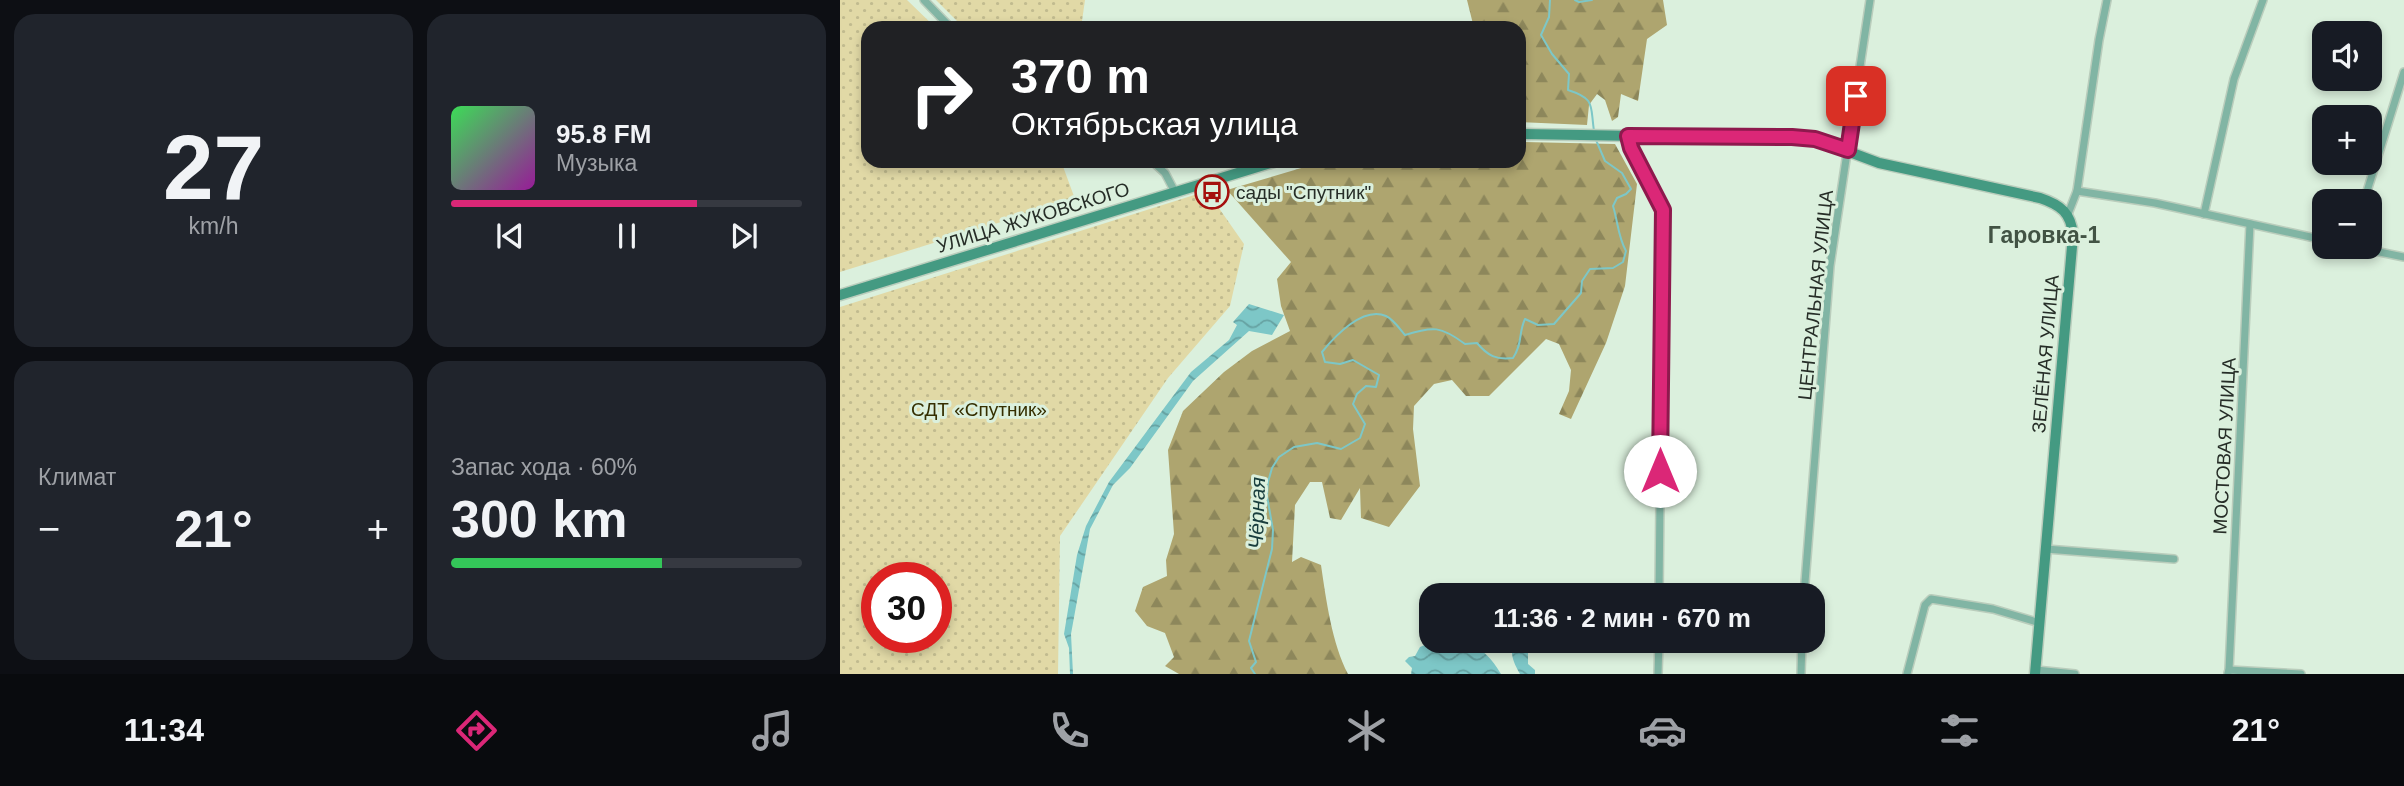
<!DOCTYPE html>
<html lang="ru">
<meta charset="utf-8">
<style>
:root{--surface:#171b24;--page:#20242c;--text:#f1f3f6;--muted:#9ea1a6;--line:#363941;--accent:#db2777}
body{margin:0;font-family:Arial,sans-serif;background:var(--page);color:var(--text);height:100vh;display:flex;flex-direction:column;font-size:26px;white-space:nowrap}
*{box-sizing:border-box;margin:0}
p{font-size:23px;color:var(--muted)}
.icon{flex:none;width:38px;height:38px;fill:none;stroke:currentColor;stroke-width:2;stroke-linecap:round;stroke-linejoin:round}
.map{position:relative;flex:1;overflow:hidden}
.side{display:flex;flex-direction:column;gap:14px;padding:14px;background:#0d0f14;width:840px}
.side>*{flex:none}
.top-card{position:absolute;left:21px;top:21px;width:665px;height:147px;border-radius:21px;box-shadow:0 4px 10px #0003;background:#202124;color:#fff;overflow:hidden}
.controls{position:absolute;left:1472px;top:21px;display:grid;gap:14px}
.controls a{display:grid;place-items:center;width:70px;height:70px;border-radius:14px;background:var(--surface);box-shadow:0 4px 10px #0003;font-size:35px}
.speed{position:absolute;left:21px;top:562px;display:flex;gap:14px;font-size:35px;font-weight:700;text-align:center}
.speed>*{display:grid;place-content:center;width:91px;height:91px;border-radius:50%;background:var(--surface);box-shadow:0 4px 10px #0003;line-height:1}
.speed .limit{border:10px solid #d22;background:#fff;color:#111}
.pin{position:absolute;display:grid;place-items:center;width:60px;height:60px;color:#fff;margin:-30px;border-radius:14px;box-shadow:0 4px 10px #0006}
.me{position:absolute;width:77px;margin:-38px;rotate:0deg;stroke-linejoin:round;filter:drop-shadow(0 0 5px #0008)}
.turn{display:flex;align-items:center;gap:24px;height:147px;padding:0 35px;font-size:32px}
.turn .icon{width:91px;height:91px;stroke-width:2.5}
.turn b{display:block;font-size:49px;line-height:60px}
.big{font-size:52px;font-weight:700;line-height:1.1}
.side .widget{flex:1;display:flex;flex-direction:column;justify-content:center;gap:10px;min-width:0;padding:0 24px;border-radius:21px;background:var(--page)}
.side .dial{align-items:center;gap:0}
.dial b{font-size:91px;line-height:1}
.song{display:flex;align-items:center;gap:21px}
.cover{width:84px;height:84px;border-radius:10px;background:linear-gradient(135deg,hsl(130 70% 55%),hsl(300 70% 35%))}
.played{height:7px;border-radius:4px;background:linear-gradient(90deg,var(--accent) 70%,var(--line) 70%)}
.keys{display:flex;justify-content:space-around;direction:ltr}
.heat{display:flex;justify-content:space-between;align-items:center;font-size:38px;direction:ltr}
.charge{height:10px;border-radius:5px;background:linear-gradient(90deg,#34c759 60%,var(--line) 0)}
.side .tiles{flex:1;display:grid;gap:14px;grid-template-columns:repeat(2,1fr)}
.trip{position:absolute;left:579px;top:583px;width:406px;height:70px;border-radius:21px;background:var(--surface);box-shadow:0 4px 10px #0003;font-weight:700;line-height:70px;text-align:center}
.menu{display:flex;height:112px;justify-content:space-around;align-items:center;background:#090b0e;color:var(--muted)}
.menu .icon{width:49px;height:49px}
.menu .active{color:var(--accent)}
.menu b{font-size:32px;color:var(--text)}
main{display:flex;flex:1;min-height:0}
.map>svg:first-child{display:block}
.grass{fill:url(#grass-dots);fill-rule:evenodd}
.forest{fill:url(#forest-firs)}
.water{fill:url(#water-waves)}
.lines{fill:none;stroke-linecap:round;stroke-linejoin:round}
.stream{stroke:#7dc7c7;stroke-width:2}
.street-casing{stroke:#bacdbc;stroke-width:10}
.secondary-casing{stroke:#bacdbc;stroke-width:13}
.street{stroke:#81b5a4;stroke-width:7}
.secondary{stroke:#449a82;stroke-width:10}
.route-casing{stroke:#8e194d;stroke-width:18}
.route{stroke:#db2777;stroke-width:12}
.labels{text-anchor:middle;stroke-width:6;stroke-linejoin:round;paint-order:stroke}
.poi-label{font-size:19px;fill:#262d27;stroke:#dbf0dd;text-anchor:start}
.street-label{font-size:19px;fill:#262d27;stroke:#dbf0dd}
.park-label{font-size:19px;fill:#352f01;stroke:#dbf0dd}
.water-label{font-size:21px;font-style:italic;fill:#183d3d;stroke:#dbf0dd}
.quarter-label{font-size:23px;font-weight:bold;fill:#425344;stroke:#dbf0dd}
</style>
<main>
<section class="side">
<div class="tiles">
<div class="widget dial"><b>27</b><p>km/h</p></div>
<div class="widget">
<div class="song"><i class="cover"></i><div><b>95.8 FM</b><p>Музыка</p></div></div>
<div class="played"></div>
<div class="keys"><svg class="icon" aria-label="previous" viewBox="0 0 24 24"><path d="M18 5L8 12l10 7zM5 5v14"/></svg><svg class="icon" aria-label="pause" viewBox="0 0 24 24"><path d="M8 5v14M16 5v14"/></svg><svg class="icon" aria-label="next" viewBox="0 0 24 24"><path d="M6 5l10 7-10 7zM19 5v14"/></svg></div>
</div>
<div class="widget"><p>Климат</p>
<div class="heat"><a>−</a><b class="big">21°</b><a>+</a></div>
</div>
<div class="widget"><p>Запас хода · 60%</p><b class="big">300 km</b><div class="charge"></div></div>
</div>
</section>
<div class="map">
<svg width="1564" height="674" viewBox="0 0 1564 674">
<defs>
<pattern id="grass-dots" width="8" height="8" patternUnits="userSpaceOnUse" patternTransform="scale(1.75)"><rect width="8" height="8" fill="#e1d9a6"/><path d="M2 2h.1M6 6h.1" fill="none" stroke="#c1bb8f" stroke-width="1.8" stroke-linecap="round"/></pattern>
<pattern id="forest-firs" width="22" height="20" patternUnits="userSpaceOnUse" patternTransform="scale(1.75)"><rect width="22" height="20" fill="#aea56f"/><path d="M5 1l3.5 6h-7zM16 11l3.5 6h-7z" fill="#8d875b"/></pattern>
<pattern id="water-waves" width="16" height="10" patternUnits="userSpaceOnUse" patternTransform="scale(1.75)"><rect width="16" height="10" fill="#7dc7c7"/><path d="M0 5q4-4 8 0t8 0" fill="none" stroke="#66a2a2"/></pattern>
</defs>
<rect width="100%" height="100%" fill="#dbf0dd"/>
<!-- grass -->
<g class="grass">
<polygon points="0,0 67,0 96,28 28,28 28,161 221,161 235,199 0,272"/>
<polygon points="96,0 245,0 241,28 124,28"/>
<path d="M367 191 404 244 390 306 328 378 220 536 218 674H0V307ZM37 578H96V637H37Z"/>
</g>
<!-- forest -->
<g class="forest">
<polygon points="627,0 823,0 827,25 807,39 798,101 781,94 778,117 772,121 765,100 757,94 749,105 747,125 679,122 679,28 634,28"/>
<path d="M679 142 775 144 797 184 785 286 766 343 731 419 719 414 729 391 731 370 719 344 706 339 649 396H626L612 380 594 384 574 406 573 429 580 486 549 527 521 518 520 488 501 520 490 518 482 482H470L455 505 452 562 461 557 481 565C486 599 492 644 508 674H339L325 666 334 657 325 633 307 626 295 611 303 587 327 576 326 560 334 534 328 450 343 411 384 372 412 351 450 331 441 306 437 279 451 262 387 190 485 161H679Z"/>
</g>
<!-- water -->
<g class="water">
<polygon points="409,304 444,315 432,335 409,331 353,381 290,468 273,485 250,529 231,634 233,674 230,674 229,648 224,634 237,555 246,526 269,482 351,372 389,340 397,325 393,322"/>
<path d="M586 633 591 635 592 640C626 640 642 642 661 674H571L572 668 565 661 569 657 575 656 580 647 587 644Z"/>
<path d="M673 641H683L688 647V664L695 670V674H680C673 662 670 654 673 641Z"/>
</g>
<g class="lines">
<!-- stream -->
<g class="stream">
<path d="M710 0 709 17 701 35 712 54 729 74 728 90C756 99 750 105 754 131"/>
<polyline points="735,0 739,2 752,0"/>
<path d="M415 674 411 668 416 662 409 641 432 549 433 530 427 496 428 482 432 468 439 457 454 447 477 443 501 449 520 438 525 424 513 404 517 394 526 386 536 387 539 375 513 360 500 364 485 362 482 352C495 336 523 306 546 316 553 319 560 329 565 335 593 326 601 326 625 344L637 343C648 356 656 360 673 358 683 343 678 334 685 319L698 325 714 324 741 293 742 281 750 269 773 268 783 262 786 251C778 237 778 222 773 206L777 198 786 194 791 189 782 173 765 161 756 140"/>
</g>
<defs>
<g id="street">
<polyline points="84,0 111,28"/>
<polyline points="788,136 791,148 823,210 819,595"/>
<polyline points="312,161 325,173 335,192"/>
<polyline points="1237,191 1315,203 1484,240"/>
<polyline points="1524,201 1564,72"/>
<polyline points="1228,214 1237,191 1259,40 1267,0"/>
<polyline points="1364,214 1394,79 1423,0"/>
<polyline points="1515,247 1564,257"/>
<polyline points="1206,549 1334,559"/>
<polyline points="964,595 990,266 1030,0"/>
<polyline points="1196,670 1235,674"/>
<polyline points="1389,670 1410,224"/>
<polyline points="1388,673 1389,670 1461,674"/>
<polyline points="818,674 819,640"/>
<polyline points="961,674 962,640"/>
<polyline points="1067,674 1085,605 1091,599 1153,609 1200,623"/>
</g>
<g id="secondary">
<path d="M679 134 975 139 1039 163 1200 198C1221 205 1231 213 1233 235L1195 674"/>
<polyline points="0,295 437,161"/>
</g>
</defs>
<!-- street casing -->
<use href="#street" class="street-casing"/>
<!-- secondary casing -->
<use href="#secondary" class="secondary-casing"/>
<!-- street -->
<use href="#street" class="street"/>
<!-- secondary -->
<use href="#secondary" class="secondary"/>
</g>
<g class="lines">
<defs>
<polyline id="route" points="820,471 823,210 791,148 788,136 952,137 975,139 1008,150 1016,96"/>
</defs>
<!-- route casing -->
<use href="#route" class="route-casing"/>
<!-- route -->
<use href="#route" class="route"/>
</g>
<!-- icons -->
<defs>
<symbol id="bus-ring" viewBox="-11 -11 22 22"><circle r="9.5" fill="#dbf0dd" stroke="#a5100e" stroke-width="1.5"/><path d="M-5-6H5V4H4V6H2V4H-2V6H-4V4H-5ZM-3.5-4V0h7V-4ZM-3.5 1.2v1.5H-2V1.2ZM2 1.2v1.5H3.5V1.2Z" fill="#a5100e"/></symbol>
</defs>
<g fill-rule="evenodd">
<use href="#bus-ring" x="353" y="173" width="38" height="38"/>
</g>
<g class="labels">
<!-- poi labels -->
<g class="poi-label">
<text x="396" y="199">сады "Спутник"</text>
</g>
<!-- street labels -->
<g class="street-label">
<text transform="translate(193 217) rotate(-17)" y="7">УЛИЦА ЖУКОВСКОГО</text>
<text transform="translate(975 295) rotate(-84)" y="7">ЦЕНТРАЛЬНАЯ УЛИЦА</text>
<text transform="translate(1205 354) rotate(-85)" y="7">ЗЕЛЁНАЯ УЛИЦА</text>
<text transform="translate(1384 446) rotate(-87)" y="7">МОСТОВАЯ УЛИЦА</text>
</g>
<!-- park labels -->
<g class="park-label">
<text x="139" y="416">СДТ «Спутник»</text>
</g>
<!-- water labels -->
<g class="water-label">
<text transform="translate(417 513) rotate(-88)" y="7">Чёрная</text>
</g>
<!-- quarter labels -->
<g class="quarter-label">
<text x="1204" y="243">Гаровка-1</text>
</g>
</g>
</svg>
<div class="controls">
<a><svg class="icon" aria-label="sound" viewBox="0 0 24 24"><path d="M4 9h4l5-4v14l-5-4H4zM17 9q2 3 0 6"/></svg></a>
<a>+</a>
<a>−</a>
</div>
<div class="speed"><div class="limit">30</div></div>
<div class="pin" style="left:1016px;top:96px;background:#d93025"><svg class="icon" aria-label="arrive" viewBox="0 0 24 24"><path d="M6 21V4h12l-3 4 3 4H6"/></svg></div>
<svg class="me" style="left:820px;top:471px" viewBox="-20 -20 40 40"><circle r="19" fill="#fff"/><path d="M0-13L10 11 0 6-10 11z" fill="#db2777"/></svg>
<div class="trip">11:36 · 2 мин · 670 m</div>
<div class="top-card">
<div class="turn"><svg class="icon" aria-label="right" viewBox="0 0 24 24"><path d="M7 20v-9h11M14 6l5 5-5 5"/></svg><div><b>370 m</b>Октябрьская улица</div></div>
</div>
</div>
</main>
<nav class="menu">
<b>11:34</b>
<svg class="icon active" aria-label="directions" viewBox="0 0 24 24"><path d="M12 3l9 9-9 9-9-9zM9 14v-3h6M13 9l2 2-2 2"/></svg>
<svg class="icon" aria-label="music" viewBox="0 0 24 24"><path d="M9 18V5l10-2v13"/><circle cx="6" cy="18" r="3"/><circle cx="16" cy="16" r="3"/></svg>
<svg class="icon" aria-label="phone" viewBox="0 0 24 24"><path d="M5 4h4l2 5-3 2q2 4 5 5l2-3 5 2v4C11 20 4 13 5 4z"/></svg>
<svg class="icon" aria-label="climate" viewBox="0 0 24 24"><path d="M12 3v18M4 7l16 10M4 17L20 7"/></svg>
<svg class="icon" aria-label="car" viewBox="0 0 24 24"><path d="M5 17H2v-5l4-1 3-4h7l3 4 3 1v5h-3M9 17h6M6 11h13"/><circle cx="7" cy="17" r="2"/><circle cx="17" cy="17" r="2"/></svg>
<svg class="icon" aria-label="filters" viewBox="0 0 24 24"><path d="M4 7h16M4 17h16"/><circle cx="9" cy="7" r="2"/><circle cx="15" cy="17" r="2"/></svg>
<b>21°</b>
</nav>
